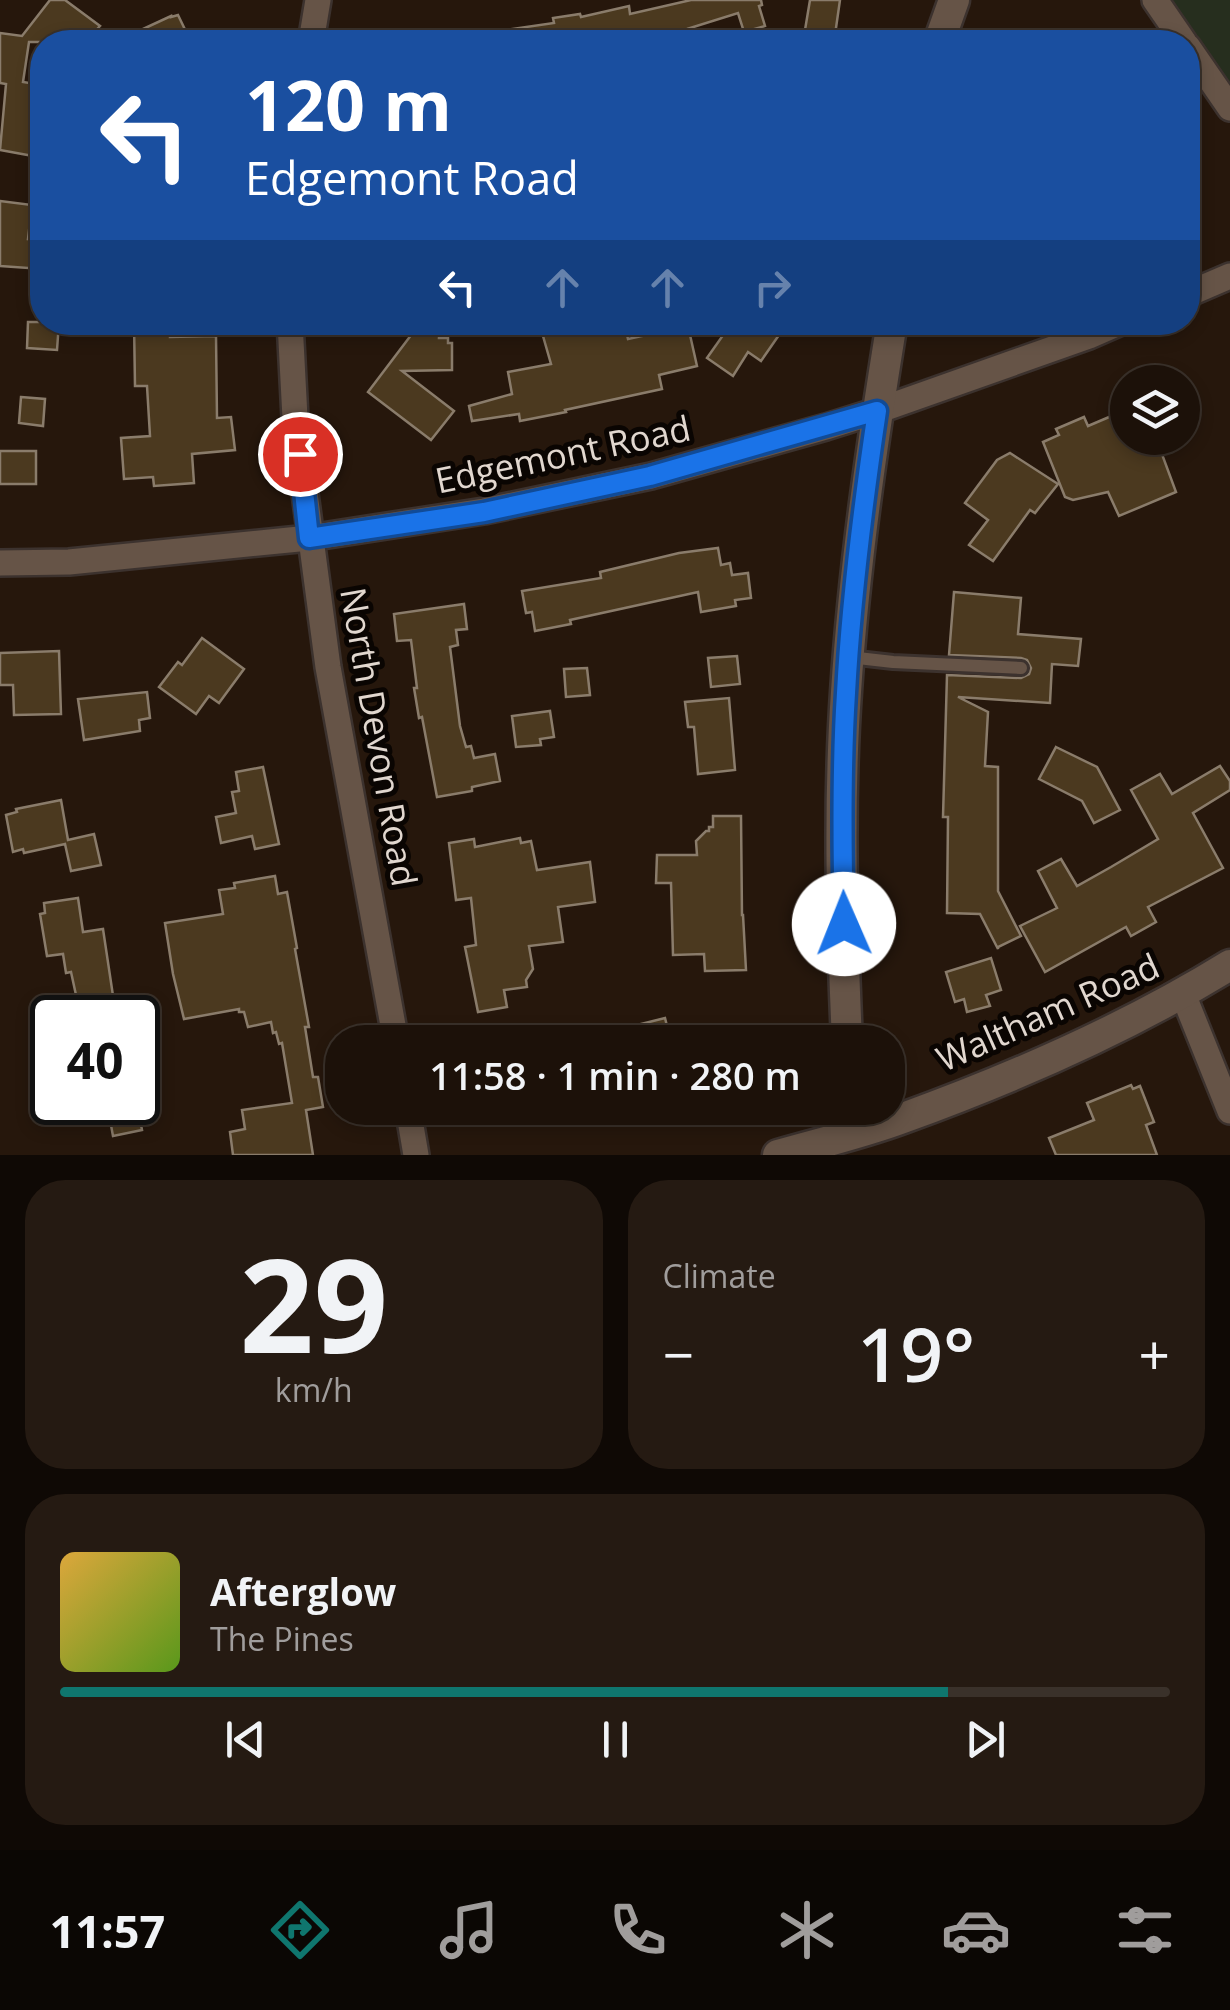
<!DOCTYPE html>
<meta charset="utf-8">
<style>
:root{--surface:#1c1109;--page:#251a12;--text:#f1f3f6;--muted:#a09d9c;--line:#3a312a;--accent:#0f766e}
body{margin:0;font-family:"Open Sans",sans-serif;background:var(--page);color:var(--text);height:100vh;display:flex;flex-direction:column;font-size:38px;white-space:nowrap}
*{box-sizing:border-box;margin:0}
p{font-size:32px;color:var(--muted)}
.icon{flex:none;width:55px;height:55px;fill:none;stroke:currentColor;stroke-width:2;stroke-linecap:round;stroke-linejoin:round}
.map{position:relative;height:1155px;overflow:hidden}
.drawer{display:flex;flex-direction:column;gap:25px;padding:25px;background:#0f0905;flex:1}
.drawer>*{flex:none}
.guide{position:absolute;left:30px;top:30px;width:1170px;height:305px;border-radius:40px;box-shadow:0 5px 15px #0003,0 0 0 2px var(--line);background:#1a4fa0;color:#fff;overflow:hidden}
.buttons{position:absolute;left:1110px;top:365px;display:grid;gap:20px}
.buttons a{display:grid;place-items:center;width:90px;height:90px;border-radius:50%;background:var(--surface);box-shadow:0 5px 15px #0003,0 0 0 2px var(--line);font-size:50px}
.speed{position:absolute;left:30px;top:995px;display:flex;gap:20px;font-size:50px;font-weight:700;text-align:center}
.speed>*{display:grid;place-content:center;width:130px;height:130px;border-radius:50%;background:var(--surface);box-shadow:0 5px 15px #0003,0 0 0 2px var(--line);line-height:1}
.speed .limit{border:5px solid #111;border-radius:15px;background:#fff;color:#111}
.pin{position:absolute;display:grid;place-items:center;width:85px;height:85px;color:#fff;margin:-42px;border:5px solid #fff;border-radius:50%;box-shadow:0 2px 10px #0007}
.me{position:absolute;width:110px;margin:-55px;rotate:359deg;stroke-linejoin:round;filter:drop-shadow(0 0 8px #0008)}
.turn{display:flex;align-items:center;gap:35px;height:210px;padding:0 50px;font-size:45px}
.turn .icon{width:130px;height:130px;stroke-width:2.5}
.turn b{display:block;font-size:70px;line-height:85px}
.lanes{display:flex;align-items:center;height:95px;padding:0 50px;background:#0003;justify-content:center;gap:50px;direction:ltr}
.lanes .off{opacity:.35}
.big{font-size:75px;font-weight:600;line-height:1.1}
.drawer .card{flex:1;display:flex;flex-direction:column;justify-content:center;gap:15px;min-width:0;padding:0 35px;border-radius:40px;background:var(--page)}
.drawer .dial{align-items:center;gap:0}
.dial b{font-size:130px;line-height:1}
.song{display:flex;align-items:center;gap:30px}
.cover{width:120px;height:120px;border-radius:15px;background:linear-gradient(135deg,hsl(40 70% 55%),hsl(90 70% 35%))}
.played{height:10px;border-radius:5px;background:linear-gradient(90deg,var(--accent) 80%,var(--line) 80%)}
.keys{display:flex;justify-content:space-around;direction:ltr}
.heat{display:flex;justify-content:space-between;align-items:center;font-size:55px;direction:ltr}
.drawer .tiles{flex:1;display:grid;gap:25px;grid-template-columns:1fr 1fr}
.card:last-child{grid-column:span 2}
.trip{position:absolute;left:325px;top:1025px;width:580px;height:100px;border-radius:40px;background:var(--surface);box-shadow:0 5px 15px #0003,0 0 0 2px var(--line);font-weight:600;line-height:100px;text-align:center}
.menu{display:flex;height:160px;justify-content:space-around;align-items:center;background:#0b0704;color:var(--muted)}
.menu .icon{width:70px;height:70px}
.menu .selected{color:var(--accent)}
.menu b{font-size:45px;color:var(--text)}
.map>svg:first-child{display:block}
.green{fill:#262e1e}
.building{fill:#4b391f;stroke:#8a7c6b;stroke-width:2.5}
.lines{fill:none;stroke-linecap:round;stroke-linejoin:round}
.lane-casing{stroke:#3c322e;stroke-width:18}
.street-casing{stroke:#3c322e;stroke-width:30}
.secondary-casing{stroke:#3c322e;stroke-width:35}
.lane{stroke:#665447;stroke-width:12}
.street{stroke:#665447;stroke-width:25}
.secondary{stroke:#665447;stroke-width:30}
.route-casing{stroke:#114b97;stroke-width:25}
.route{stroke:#1a73e8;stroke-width:18}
.labels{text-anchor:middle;stroke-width:10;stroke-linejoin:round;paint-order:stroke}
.street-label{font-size:35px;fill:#e1d7cf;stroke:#0a0502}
</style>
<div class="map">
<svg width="1230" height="1155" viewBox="0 0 1230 1155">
<rect width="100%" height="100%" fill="#26170c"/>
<!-- green -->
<polygon class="green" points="1166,0 1230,0 1230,89"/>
<!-- building -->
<g class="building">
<polygon points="50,0 65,0 100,26 85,42 29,42 23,82 42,85 42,110 40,110 33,156 0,150 6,84 0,83 0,33 22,36"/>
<polygon points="691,0 761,0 762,5 759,6 765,26 744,32 738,13 687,29 626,42 513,42 512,29 554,23 553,18 580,14 581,17 629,6 630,14"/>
<polygon points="810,0 840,0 834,42 803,42"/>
<polygon points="178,15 191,42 115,42 171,16 171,17"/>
<polygon points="0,201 32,205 28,239 42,240 42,269 0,266"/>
<polygon points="28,322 59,322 57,350 27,348"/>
<polygon points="134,322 170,322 170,337 216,336 217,418 231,417 235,450 192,454 194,483 154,486 153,477 124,479 121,438 150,436 147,386 135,386"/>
<polygon points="421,322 440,322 439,338 448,338 448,343 452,343 452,370 402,371 454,411 431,440 368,392"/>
<polygon points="539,322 567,322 570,334 624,322 628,339 688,326 697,366 659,375 662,389 565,410 566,412 520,421 519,414 472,421 469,406 512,394 508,372 551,364"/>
<polygon points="740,322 788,322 761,361 748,352 733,376 707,358 726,331 731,335"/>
<polygon points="21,397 45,399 43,426 19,423"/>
<polygon points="1128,409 1128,438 1156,438 1176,492 1119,516 1108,492 1073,500 1065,497 1043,442 1059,435 1056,429 1084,417 1088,426"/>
<rect x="0" y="451" width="36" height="33"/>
<polygon points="1010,453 1058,484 1035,513 1030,510 993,561 969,545 988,520 965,503 997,460"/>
<polygon points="718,548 721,565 730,563 732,575 748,573 751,598 735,600 736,606 701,612 698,592 570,620 571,624 535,631 532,612 526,613 522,591 601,578 600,572 679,553"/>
<polygon points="954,592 1021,598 1018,634 1081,639 1078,666 1052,664 1050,703 958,697 988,712 985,766 998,767 998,891 1021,936 998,947 998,949 980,914 947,913 948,817 943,817 947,675 1021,678 1029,674 1031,668 1027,660 1021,658 949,655"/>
<polygon points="464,604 467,629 456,630 458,645 450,647 460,726 466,747 471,746 474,758 495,754 500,781 472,787 472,791 437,797 422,717 419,718 414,688 417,688 411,640 397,641 394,614"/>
<polygon points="202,638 244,669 219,703 209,696 196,714 159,687 178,662 182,665"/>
<polygon points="59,651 61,714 14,715 13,685 0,685 0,653"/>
<polygon points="737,656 740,684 711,687 708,658"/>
<polygon points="587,668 590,695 566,697 564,669"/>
<polygon points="147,692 150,718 139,720 140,731 84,740 78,699"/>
<polygon points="729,698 735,770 698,774 694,727 688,727 685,702"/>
<polygon points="550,711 554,737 540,739 541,745 516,747 512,716"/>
<polygon points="1056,747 1097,767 1120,810 1094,823 1082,801 1039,779"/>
<polygon points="1220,766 1230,781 1230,790 1193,813 1223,868 1148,907 1156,922 1131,936 1126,927 1045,972 1020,926 1057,908 1038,871 1061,859 1077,886 1111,867 1158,839 1131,790 1160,774 1172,794"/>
<polygon points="263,767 279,844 255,849 252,836 221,843 216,817 236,813 232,792 239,791 236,772"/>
<polygon points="61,800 68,840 94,834 101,865 71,871 65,844 24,853 23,849 13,852 6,815 17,812 16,809"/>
<polygon points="713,816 741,816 742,915 743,915 746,970 705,971 704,954 673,955 671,883 656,883 657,855 697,855 696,841 706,831 709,831 709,827 713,827"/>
<polygon points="520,838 521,843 531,841 537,870 590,862 595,902 558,907 563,942 529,946 533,969 526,980 527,987 504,990 507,1007 478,1012 465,947 476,945 471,898 456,900 449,843 474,839 475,847"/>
<polygon points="275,876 278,894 287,892 297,948 295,949 309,1027 305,1027 313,1077 318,1077 323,1107 306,1110 313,1155 233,1155 230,1132 245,1129 242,1110 292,1103 282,1043 279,1044 276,1032 273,1033 271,1022 248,1027 244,1012 239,1012 239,1009 184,1019 173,974 165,923 223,914 219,890 235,888 234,883"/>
<polygon points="78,898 83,932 103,929 115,1009 110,1010 111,1018 81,1018 71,972 66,973 63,954 47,956 40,914 45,913 44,903"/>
<polygon points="991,958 1001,990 986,995 990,1006 967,1012 964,999 955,1002 946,972"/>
<polygon points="665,1018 671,1042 602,1042 601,1034"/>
<polygon points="1131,1085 1133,1089 1140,1086 1154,1122 1146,1125 1157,1155 1056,1155 1049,1138 1094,1120 1087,1103"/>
<polygon points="137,1103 142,1130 113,1136 108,1109"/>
</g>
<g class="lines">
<defs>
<polyline id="lane" points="849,657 893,662 1021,668"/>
<g id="street">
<polyline points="1155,0 1184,42"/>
<polyline points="311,42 318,0"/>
<polyline points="1188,47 1230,108"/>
<polyline points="1188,294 1230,276"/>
<polyline points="290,322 295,418 328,667 396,1042"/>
<polyline points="0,563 69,562 309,538 484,511 651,476 826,427 877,411 1089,336 1121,322"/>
<polyline points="1183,994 1230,1111"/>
<polyline points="408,1108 416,1155"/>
</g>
<g id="secondary">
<polyline points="939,42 954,0"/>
<path d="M847 1042C842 926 838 809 846 692 854 568 872 445 892 322"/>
<path d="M778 1155C820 1143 863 1133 903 1118 1016 1077 1128 1028 1230 965"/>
</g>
</defs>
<!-- lane casing -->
<use href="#lane" class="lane-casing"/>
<!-- street casing -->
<use href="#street" class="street-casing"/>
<!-- secondary casing -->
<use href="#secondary" class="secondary-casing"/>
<!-- lane -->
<use href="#lane" class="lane"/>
<!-- street -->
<use href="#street" class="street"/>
<!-- secondary -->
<use href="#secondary" class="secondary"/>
</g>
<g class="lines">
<defs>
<path id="route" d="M300 454 309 538 484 512 650 476 877 411C863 505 851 599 846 693 841 770 842 847 844 924"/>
</defs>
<!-- route casing -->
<use href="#route" class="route-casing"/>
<!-- route -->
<use href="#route" class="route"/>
</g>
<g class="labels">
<!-- street labels -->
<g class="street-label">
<text transform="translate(563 455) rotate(-12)" y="12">Edgemont Road</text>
<text transform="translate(378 737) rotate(80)" y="12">North Devon Road</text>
<text transform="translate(1048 1013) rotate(-24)" y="12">Waltham Road</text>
</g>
</g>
</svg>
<div class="buttons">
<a><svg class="icon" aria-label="layers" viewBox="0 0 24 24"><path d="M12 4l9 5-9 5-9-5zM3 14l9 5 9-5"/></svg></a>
</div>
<div class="speed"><div class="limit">40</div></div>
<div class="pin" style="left:300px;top:454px;background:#d93025"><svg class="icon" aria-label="arrive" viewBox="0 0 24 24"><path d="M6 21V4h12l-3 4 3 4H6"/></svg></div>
<svg class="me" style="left:844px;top:924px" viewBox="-20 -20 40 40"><circle r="19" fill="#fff"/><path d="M0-13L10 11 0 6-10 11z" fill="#1a73e8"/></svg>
<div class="trip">11:58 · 1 min · 280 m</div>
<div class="guide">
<div class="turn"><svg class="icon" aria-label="left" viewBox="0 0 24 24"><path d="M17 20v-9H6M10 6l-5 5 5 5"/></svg><div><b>120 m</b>Edgemont Road</div></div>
<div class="lanes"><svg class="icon" aria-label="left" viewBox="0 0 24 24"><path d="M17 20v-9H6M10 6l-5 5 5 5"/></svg><svg class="icon off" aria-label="ahead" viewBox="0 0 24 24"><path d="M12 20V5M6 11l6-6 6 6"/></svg><svg class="icon off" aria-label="ahead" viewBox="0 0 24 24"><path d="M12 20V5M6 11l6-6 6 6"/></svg><svg class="icon off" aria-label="right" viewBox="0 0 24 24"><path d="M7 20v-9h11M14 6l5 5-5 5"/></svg></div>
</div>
</div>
<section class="drawer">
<div class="tiles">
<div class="card dial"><b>29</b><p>km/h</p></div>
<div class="card"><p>Climate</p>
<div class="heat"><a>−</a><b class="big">19°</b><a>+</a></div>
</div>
<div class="card">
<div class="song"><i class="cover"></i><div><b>Afterglow</b><p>The Pines</p></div></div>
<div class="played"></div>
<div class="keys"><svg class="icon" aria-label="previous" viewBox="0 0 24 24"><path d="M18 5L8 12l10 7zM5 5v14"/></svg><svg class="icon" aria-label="pause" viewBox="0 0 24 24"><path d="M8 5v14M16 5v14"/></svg><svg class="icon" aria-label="next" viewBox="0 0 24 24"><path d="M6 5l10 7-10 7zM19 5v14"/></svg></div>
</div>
</div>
</section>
<nav class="menu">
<b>11:57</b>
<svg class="icon selected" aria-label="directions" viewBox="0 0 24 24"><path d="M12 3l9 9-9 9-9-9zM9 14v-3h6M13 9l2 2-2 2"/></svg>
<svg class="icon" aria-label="music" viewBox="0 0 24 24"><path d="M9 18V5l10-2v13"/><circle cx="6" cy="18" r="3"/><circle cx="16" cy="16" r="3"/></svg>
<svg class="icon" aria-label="phone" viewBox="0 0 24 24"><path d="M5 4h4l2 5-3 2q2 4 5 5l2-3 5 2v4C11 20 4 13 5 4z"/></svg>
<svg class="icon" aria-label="climate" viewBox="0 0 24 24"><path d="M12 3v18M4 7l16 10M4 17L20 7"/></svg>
<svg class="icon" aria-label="car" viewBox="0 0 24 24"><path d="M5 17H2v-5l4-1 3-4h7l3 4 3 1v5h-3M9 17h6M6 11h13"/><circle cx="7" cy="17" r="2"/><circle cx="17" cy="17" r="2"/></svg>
<svg class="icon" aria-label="filters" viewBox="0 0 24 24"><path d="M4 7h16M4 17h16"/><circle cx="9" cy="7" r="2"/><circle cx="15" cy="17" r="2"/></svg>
</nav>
